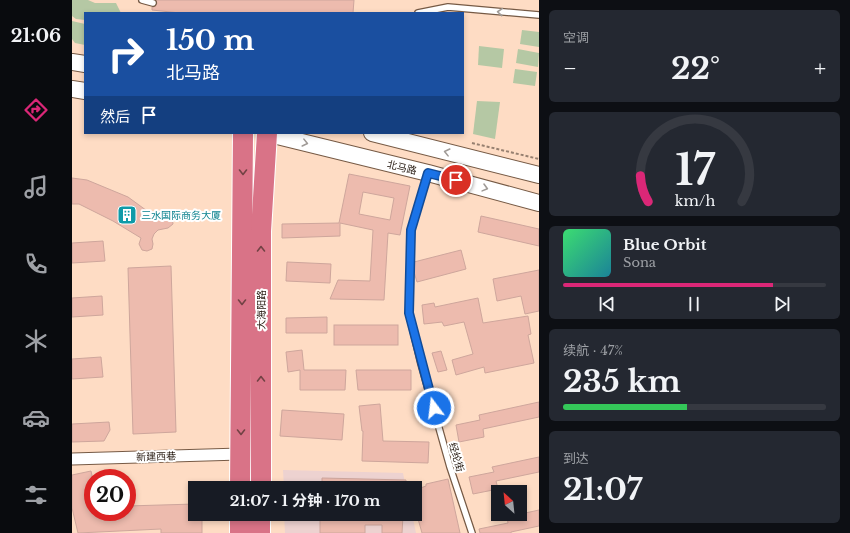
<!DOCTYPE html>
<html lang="zh">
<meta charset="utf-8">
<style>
:root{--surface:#171b24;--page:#242831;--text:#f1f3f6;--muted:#9ea1a6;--line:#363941;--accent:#db2777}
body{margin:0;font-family:"Libre Baskerville","Noto Sans SC",serif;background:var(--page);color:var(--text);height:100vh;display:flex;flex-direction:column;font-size:15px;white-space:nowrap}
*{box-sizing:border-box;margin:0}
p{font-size:13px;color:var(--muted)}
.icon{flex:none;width:22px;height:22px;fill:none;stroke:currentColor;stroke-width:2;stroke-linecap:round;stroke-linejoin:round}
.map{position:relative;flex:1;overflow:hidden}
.details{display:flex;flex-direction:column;gap:10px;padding:10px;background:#0d0f14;width:311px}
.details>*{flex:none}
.top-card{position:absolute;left:12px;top:12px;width:380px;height:122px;border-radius:0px;box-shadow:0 2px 6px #0003;background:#1a4fa0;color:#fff;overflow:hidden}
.needle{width:26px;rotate:333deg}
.controls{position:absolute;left:419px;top:485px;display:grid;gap:8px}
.controls a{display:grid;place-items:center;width:36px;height:36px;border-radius:0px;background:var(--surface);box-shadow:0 2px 6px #0003;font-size:20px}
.speed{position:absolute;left:12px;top:469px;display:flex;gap:8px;font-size:20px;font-weight:700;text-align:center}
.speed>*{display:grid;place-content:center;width:52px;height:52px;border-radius:50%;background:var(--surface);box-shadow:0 2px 6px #0003;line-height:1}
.speed .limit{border:6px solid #d22;background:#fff;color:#111}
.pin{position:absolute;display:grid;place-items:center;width:34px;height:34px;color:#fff;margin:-17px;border:2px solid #fff;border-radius:50%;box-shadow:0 1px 4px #0007}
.me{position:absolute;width:44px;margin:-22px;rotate:345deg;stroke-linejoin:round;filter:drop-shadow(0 0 3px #0008)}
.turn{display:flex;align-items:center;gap:14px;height:84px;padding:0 16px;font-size:18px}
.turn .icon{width:52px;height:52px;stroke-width:2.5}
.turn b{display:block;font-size:28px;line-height:34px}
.then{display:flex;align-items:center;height:38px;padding:0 16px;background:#0003;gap:8px;font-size:15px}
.big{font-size:30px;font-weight:700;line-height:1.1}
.details .card{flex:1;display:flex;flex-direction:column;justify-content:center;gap:6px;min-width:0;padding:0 14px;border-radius:6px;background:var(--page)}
.details .dial{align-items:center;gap:0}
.dial svg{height:104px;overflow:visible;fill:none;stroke:var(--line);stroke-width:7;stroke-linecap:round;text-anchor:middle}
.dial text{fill:var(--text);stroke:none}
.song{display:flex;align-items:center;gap:12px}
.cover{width:48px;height:48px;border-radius:6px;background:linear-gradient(135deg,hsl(140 70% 55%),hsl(190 70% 35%))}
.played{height:4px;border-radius:2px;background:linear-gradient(90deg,var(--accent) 80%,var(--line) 80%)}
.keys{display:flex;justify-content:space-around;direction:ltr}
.heat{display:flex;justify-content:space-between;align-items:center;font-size:22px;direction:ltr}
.charge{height:6px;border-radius:3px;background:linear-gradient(90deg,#34c759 47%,var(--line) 0)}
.trip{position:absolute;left:116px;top:481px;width:234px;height:40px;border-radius:0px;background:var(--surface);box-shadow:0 2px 6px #0003;font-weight:700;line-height:40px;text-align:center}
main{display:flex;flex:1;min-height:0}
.tab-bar{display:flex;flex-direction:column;width:72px;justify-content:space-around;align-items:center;background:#090b0e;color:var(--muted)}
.tab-bar .icon{width:28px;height:28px}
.tab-bar .on{color:var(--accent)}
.tab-bar b{font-size:18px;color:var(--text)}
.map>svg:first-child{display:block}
.education{fill:#edd2d0}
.green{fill:#b5c8a4}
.building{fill:#edbbae;stroke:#cea69c;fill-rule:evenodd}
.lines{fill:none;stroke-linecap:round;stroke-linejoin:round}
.lane-casing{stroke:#765a45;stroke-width:8}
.street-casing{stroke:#765a45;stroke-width:13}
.secondary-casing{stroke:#765a45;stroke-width:18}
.highway-casing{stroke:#fff;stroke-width:22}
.path{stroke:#978070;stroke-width:2;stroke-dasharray:3 2;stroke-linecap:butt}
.lane{stroke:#fff;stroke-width:5.5}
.street{stroke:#fff;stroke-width:11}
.secondary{stroke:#fff;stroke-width:16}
.highway{stroke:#d97387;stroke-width:20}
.oneway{stroke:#a09b97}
.oneway2{stroke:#724244}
.route-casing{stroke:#114b97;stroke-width:10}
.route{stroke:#1a73e8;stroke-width:7}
.labels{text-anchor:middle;stroke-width:4;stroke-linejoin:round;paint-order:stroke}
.street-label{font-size:10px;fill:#2d2118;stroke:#fff}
.culture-label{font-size:10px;fill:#0d838f;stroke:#fff;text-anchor:start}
</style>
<main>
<nav class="tab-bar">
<b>21:06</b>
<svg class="icon on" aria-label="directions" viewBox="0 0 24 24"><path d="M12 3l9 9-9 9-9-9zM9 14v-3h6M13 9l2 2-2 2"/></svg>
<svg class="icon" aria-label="music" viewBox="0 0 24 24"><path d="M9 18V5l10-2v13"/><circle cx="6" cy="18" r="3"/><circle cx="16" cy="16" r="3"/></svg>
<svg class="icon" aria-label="phone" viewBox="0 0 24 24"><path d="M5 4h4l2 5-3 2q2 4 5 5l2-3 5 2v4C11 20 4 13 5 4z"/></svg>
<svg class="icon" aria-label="climate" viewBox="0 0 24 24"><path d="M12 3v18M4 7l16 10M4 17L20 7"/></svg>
<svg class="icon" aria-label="car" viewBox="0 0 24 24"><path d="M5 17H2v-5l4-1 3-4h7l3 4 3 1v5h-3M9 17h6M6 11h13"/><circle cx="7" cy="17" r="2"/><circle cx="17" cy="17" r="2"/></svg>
<svg class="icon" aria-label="filters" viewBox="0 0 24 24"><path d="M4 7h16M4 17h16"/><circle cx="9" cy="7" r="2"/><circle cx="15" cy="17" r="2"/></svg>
</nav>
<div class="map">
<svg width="467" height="533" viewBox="0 0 467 533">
<rect width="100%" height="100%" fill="#fedcc4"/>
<!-- education -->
<g class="education">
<polygon points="211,470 331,473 334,488 212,488"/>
<polygon points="212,514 340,514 344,533 213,533"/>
</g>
<!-- green -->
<g class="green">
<polygon points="0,0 16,0 23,3 44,3 49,13 13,13 13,20 4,19 0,16"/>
<polygon points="0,21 13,24 13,45 3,43 0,39"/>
<polygon points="450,30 467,32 467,47 448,44"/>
<polygon points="407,46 432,49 430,68 406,65"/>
<polygon points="446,49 467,53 466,67 444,63"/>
<polygon points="443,69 465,72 463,86 441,83"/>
<polygon points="405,101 428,102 423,139 401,134"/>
</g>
<!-- building -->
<g class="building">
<polygon points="84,0 282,0 281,13 108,13 80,10 80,7 82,7 85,4"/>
<path d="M277 174 338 186 328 235 316 233 312 300 258 299 266 280 298 281 301 230 268 223V236L210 238V224L267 223ZM291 192 322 198 318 220 287 214Z"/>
<polygon points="0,178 15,180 56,197 82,216 90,212 98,214 100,216 101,224 96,228 86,230 82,234 80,239 81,244 80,249 75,251 70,250 67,244 69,238 41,221 7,204 0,204"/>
<polygon points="409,216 467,229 467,246 406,232"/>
<polygon points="31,241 33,261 0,263 0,243"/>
<polygon points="389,250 394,269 345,282 342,272 342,262"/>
<polygon points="215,262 259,264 258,283 214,281"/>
<polygon points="99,266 104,432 61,434 56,268"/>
<polygon points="467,270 467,311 453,314 449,296 425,301 421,279"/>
<polygon points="30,296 31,315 0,317 0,298"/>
<polygon points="406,298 411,323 456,316 459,334 456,335 462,363 413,373 412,367 384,375 380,360 401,354 392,322 372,326 370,322 352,324 350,305 362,303 363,307"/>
<polygon points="255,317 255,333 214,333 214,318"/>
<rect x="262" y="325" width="64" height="20"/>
<polygon points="230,350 232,370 274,370 273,390 228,390 228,370 216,372 214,352"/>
<polygon points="369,351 375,370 366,372 360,353"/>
<polygon points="29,357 31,377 0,379 0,359"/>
<polygon points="284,370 339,370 339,390 286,390"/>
<polygon points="467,402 467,417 411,429 412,437 387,442 384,425 408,420 407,415"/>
<polygon points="308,404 311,441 357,442 356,463 290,461 291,431 290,431 287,406"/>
<polygon points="210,410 272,414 270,440 208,436"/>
<polygon points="37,422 38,430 32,441 0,442 0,424"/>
<polygon points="467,457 467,472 424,481 426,489 401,494 397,477 422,472 420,467"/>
<polygon points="19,471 21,480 21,512 55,512 55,506 123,504 123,514 130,514 130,533 89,533 89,529 6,533 0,508 0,475"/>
<polygon points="250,478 334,480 334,488 250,488"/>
<polygon points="376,479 388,533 350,533 343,508 343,490 354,486 354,484"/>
<polygon points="467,510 467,526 439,532 439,533 408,533 407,529 436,523 435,517"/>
<polygon points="248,514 324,514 324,516 331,516 330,533 310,533 310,525 293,525 293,533 248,533"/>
</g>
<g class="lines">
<defs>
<g id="lane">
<polyline points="70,0 81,3"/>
<polyline points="346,13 376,7 467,15"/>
<polyline points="356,173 339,230 337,313 349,364 378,467 400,533"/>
</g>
<polyline id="street" points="0,459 168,454"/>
<g id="secondary">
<polyline points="0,62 13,64"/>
<polyline points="0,89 13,91"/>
<polyline points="193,133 356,173 467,203"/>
<polyline points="300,133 467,175"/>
</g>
<g id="highway">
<polyline points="168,488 171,133"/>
<polyline points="189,488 189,231 195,133"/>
<polyline points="168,514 168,533"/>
<polyline points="188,533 188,514"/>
</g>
</defs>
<!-- lane casing -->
<use href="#lane" class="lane-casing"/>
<!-- street casing -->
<use href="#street" class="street-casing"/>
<!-- secondary casing -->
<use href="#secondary" class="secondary-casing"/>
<!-- highway casing -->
<use href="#highway" class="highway-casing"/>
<!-- path -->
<polyline class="path" points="400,143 467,159"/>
<!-- lane -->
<use href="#lane" class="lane"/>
<!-- street -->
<use href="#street" class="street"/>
<!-- secondary -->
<use href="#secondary" class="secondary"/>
<!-- highway -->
<use href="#highway" class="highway"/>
</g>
<!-- one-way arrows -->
<defs><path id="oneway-chevron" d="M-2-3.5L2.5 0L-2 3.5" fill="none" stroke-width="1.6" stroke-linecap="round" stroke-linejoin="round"/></defs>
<g class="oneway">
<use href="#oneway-chevron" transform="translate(428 12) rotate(-175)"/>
<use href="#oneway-chevron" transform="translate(233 143) rotate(14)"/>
<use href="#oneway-chevron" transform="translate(375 152) rotate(-166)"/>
<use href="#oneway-chevron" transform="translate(413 188) rotate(15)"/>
</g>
<g class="oneway2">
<use href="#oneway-chevron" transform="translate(171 172) rotate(90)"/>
<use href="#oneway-chevron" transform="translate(189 249) rotate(-90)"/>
<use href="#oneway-chevron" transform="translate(170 302) rotate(90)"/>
<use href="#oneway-chevron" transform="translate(189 379) rotate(-90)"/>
<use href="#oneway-chevron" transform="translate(169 432) rotate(90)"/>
</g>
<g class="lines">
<defs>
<polyline id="route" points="362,408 337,313 339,230 356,173 384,180"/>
</defs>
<!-- route casing -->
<use href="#route" class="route-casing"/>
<!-- route -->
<use href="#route" class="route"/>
</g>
<!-- icons -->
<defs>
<symbol id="building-square" viewBox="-11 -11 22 22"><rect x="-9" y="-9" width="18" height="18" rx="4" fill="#0f9aa8" stroke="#fff"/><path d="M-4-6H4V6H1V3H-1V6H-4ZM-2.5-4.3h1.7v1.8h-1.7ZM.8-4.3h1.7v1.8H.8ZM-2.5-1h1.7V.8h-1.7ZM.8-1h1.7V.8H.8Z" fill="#fff"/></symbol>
</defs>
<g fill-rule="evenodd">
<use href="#building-square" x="44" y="204" width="22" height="22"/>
</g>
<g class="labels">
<!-- street labels -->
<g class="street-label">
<text transform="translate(330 167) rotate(14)" y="4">北马路</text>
<text transform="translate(189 310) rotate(-90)" y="4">大海阳路</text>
<text transform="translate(84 456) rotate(-2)" y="4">新建西巷</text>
<text transform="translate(385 457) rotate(74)" y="4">经纶街</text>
</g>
<!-- culture labels -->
<g class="culture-label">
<text x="69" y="219">三水国际商务大厦</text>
</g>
</g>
</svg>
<div class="controls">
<a><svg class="needle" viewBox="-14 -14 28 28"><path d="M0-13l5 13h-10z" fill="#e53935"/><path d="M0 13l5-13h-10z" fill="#9ea1a6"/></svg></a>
</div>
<div class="speed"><div class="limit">20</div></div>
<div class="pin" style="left:384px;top:180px;background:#d93025"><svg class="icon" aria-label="arrive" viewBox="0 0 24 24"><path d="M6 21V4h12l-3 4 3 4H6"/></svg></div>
<svg class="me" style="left:362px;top:408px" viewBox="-20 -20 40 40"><circle r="17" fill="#1a73e8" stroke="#fff" stroke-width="3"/><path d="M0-11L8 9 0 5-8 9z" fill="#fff"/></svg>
<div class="trip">21:07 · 1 分钟 · 170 m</div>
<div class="top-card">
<div class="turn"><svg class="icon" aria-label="right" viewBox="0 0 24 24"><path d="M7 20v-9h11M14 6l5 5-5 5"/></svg><div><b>150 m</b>北马路</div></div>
<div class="then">然后<svg class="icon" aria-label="arrive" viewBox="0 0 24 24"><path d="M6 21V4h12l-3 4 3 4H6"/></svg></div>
</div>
</div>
<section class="details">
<div class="card"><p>空调</p>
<div class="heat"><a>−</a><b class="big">22°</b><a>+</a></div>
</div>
<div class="card dial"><svg viewBox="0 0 100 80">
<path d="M14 69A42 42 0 1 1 86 69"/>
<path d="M14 69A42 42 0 0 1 8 49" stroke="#db2777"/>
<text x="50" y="56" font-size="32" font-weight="700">17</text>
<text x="50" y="72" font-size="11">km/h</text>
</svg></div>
<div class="card">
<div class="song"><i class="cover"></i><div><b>Blue Orbit</b><p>Sona</p></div></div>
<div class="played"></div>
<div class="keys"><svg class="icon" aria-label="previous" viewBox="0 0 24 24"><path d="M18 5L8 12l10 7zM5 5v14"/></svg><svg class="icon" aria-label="pause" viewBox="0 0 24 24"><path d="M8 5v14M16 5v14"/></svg><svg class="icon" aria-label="next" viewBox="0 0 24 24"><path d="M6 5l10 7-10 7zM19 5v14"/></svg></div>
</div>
<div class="card"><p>续航 · 47%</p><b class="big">235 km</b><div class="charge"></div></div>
<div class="card"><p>到达</p><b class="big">21:07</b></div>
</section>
</main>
